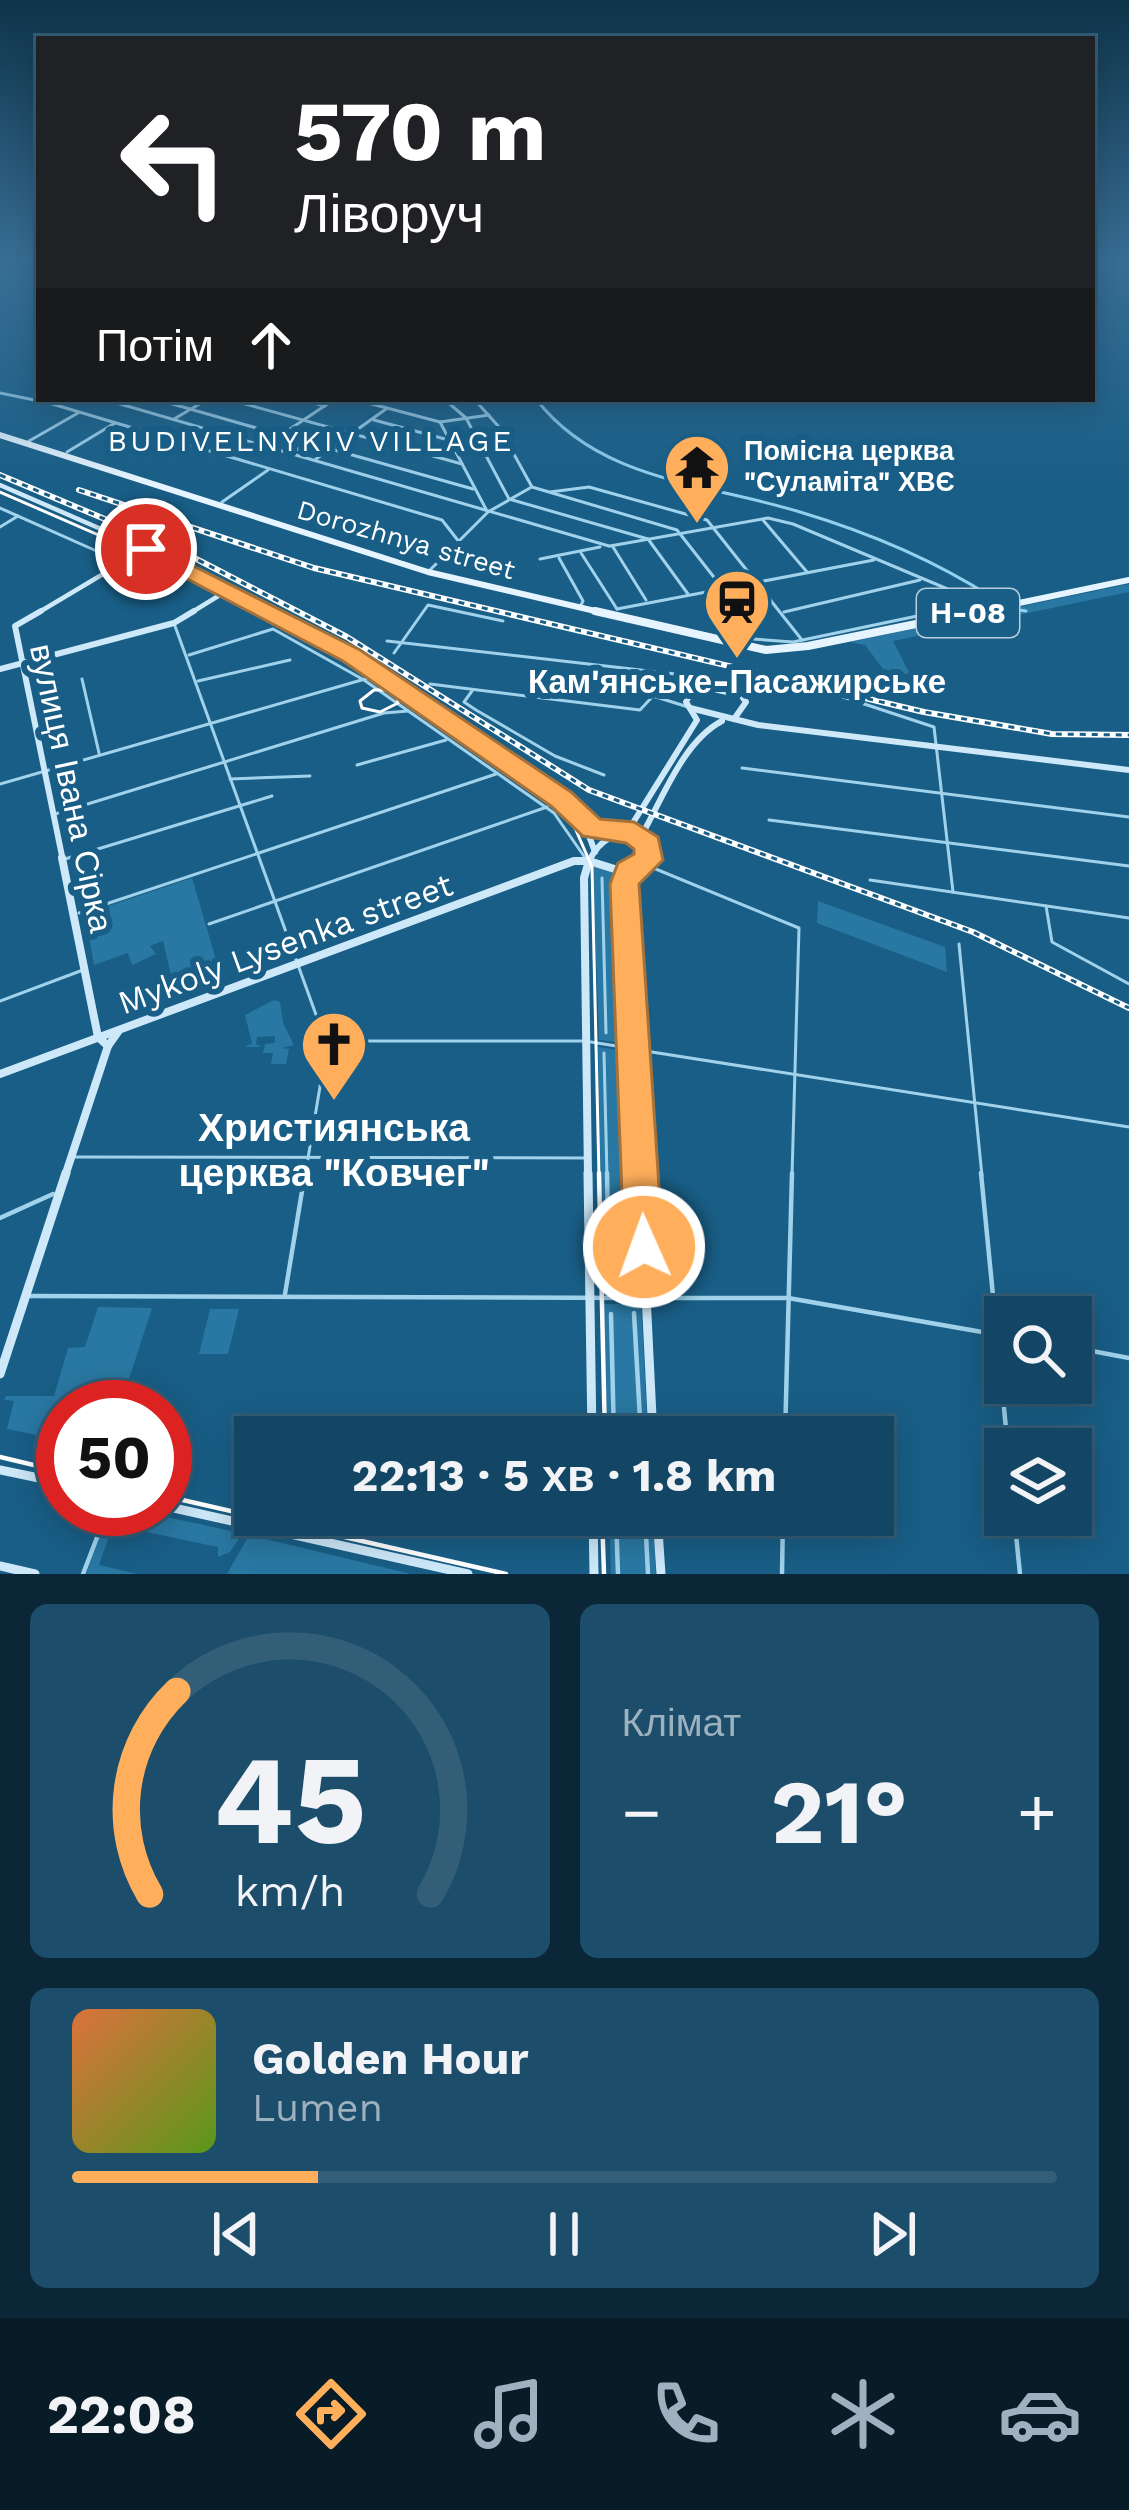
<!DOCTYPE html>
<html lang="uk">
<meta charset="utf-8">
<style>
:root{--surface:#134664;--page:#1c4d6a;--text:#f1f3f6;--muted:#9db1bf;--line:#325e78;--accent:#ffaf5b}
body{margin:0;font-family:"Work Sans",sans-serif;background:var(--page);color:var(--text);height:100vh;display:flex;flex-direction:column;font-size:45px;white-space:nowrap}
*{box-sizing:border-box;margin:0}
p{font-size:39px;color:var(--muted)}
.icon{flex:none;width:66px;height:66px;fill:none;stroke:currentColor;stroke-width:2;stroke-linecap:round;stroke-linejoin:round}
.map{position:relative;height:1574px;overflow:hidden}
.sheet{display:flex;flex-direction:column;gap:30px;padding:30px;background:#0a2637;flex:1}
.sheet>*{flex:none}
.top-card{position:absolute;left:36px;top:36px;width:1059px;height:366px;border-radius:0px;box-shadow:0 6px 30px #0003,0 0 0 3px var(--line);background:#202124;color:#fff;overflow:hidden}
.fabs{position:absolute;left:984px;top:1296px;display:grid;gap:24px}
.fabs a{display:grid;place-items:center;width:108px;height:108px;border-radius:0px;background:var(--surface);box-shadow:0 6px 30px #0003,0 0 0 3px var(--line);font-size:60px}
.speed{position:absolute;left:36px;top:1380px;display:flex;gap:24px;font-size:60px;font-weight:700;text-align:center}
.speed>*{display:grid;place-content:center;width:156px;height:156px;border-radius:50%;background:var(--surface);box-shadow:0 6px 30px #0003,0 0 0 3px var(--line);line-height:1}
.speed .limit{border:18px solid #d22;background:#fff;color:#111}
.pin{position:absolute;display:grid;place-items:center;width:102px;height:102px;color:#fff;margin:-51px;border:6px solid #fff;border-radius:50%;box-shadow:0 3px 12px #0007}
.me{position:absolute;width:132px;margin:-66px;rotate:358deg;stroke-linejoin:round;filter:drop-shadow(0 0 9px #0008)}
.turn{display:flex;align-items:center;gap:42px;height:252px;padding:0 60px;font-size:54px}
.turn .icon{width:156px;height:156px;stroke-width:2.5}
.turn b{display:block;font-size:84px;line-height:102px}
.then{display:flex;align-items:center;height:114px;padding:0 60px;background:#0003;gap:24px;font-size:45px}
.big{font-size:90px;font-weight:700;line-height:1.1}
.sheet .card{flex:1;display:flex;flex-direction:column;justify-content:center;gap:18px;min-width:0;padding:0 42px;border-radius:18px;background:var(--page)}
.sheet .dial{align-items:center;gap:0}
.dial svg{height:312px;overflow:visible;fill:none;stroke:var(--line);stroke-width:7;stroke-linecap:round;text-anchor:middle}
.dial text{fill:var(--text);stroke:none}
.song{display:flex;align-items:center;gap:36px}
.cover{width:144px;height:144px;border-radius:18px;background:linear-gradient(135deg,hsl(20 70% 55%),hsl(90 70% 35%))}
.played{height:12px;border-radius:6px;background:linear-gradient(90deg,var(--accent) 25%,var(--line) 25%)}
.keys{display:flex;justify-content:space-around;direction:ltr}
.heat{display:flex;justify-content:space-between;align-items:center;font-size:66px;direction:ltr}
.sheet .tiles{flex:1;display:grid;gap:30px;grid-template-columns:1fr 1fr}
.card:last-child{grid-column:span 2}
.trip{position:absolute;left:234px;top:1416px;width:660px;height:120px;border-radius:0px;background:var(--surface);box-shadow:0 6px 30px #0003,0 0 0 3px var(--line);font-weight:700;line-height:120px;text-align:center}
.tab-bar{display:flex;height:192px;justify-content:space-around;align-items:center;background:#081c28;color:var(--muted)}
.tab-bar .icon{width:84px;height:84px}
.tab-bar .current{color:var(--accent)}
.tab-bar b{font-size:54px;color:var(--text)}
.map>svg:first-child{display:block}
.green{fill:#2978a3}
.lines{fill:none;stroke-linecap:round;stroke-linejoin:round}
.stream{stroke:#93cfee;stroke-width:3}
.street-far1{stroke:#a0d2ec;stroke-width:3}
.street{stroke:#a0d2ec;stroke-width:4.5}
.secondary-far3{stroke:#cde8f9;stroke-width:4.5}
.secondary-far2{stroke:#cde8f9;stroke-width:6}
.secondary-far1{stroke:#cde8f9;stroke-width:8}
.secondary{stroke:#cde8f9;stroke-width:9}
.primary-far1{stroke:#e5f4ff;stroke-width:6}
.primary{stroke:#e5f4ff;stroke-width:8}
.tram-far1{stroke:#fff;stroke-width:3}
.tram{stroke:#fff;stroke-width:4.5}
.rail-casing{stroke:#fff;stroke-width:6}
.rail{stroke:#195e86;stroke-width:3;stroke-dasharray:6;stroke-linecap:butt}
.route{fill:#ffaf5b;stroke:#a6723b;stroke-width:3}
.labels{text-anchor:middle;stroke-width:12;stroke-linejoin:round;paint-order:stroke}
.far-poi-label{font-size:27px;font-weight:bold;fill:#fff;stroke:#195e86;text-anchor:start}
.far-street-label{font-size:27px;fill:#fff;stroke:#195e86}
.far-neighbourhood-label{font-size:30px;letter-spacing:3px;fill:#fff;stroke:#195e86}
.shield{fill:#195e86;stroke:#bacfdb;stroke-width:3}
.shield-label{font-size:30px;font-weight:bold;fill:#fff}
.poi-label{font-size:33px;font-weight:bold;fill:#fff;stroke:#195e86}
.street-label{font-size:33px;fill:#fff;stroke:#195e86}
.near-poi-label{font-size:39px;font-weight:bold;fill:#fff;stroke:#195e86}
</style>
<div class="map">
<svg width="1129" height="1574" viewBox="0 0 1129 1574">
<rect width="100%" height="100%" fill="#195e86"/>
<!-- green -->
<g class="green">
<polygon points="1129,584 1129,592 1114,595 893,641 910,674 880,672 883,669 865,645 850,642"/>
<polygon points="600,866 622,875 629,1038 626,1043 599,1040 593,867"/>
<polygon points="192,878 216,960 178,974 183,998 176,997 163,941 150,946 156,954 132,965 128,953 94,965 85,914"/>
<polygon points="818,901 945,947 947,972 817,923"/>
<polygon points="274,1000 280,1002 283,1023 294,1045 282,1048 289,1049 286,1064 271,1064 273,1053 263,1053 265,1044 275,1043 275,1036 257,1037 256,1044 262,1047 245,1047 252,1043 245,1015"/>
<polygon points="598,1047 630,1052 640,1294 603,1293"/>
<polygon points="604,1304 641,1304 648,1437 607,1437"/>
<polygon points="98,1307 152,1308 120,1407 63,1407 63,1429 53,1451 33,1447 37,1435 7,1429 14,1401 4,1400 6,1396 54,1396 68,1348 85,1347"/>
<polygon points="210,1309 239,1309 228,1354 199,1354"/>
<polygon points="110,1509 130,1509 240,1533 240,1537 230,1552 218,1557 218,1547 113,1525 99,1565 137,1574 86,1574"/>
<polygon points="609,1515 653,1515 656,1574 611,1574"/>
<polygon points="249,1535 411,1574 227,1574"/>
</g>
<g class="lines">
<!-- stream -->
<g class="stream">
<path d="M536 399C600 482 707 483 800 512 867 532 934 560 993 598"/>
<polyline points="1012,609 1026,611"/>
</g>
<!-- street-far1 -->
<g class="street-far1">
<polyline points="0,393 49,403 442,520 460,543"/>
<polyline points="103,399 609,546"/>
<polyline points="155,399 281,435"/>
<polyline points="227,399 462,464"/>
<polyline points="299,399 325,406"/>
<polyline points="353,399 440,422 487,511"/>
<polyline points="444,399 466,418 509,499 648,539 688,594"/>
<polyline points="474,399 499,427 532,487 677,530 749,622 751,639"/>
<polyline points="174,419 208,399"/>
<polyline points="374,420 445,439"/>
<polyline points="440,422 489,415"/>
<polyline points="29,441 78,413"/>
<polyline points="266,445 335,399"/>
<polyline points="331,449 473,489"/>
<polyline points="67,452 115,423"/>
<polyline points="291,454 327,428"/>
<polyline points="316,459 386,409"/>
<polyline points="550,492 589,487 707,520 802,640"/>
<polyline points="222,502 268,470"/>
<polyline points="0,508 110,557"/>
<polyline points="763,520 807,572"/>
<polyline points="0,527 18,516"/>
<polyline points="610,546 768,518 793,524 969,598 974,605"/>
<polyline points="613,547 646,600"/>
<polyline points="581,553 617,609"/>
<polyline points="559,558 583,601 580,607"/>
<polyline points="540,559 600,547"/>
<polyline points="428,572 488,512 530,488"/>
<polyline points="617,609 874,560"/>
<polyline points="784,612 920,580"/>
<polyline points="175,626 327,1045 305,1176"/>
<polyline points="753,639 793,642 1008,597 1023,602"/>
<polyline points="387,641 684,675 698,685"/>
<polyline points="394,653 428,605 503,621"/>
<polyline points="189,655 273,629 364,680 554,813 586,859"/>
<polyline points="82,679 99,753"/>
<polyline points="198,681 290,660"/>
<polyline points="430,684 640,710 653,696 688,707"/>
<polyline points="472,691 464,702 476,710 555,756 604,775"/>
<polyline points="843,697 934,727 953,892"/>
<polyline points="357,765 446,740"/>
<polyline points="742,768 1129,817"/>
<polyline points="230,779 310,776"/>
<polyline points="0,784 372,677"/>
<polyline points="55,814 384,713 408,711"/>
<polyline points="769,820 1129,866"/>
<polyline points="65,859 272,796"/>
<polyline points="646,865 799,928 792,1176"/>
<polyline points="602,878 606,1033"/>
<polyline points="613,878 621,1035"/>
<polyline points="870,880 1129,918"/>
<polyline points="1046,906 1052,942 1129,984"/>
<polyline points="79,913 496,774"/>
<polyline points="209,924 547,807"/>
<polyline points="959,944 982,1176"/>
<polyline points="0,1001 83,970"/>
<polyline points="326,1041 582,1041"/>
<polyline points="591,1042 629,1048"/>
<polyline points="639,1050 1129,1127"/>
<polyline points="604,1053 607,1176"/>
<polyline points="624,1057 628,1176"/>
<polyline points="74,1157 587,1158"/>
</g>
<!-- street -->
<g class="street">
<polyline points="607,1173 609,1279"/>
<polyline points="628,1173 632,1280"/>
<polyline points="981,1173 1008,1449"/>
<polyline points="0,1218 53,1194"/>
<polyline points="285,1294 305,1173"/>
<polyline points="28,1296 642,1298"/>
<polyline points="652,1298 788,1298 1005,1336"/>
<polyline points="634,1313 641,1437"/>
<polyline points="611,1314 614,1437"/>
<polyline points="1071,1347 1129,1358"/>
<polyline points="785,1437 792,1173"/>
<polyline points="616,1515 618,1574"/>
<polyline points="645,1515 648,1574"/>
<polyline points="1014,1515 1020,1574"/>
<polyline points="83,1574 108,1509"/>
<polyline points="782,1574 783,1515"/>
</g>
<!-- secondary-far3 -->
<g class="secondary-far3">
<polyline points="0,485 133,543 271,614"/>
<polyline points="36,614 145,549"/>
<polyline points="189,614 228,590"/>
</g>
<!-- secondary-far2 -->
<g class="secondary-far2">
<polyline points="41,611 15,626 63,861"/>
<path d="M265 611C357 658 440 715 525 774 551 791 579 824 608 832"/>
<polyline points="0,669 174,623 194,611"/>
<polyline points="690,708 758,725 1129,770"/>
<polyline points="585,825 595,852"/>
<polyline points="623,830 631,826 697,720 686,702 692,690 704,687 741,695 746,702 734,719"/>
<path d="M645 840 644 831C664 795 684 741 722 721"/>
<polyline points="573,861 589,861"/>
<path d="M589 861C600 839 616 830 640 836L650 855 644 861"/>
</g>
<!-- secondary-far1 -->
<g class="secondary-far1">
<polyline points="62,858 98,1037 108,1046"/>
<polyline points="589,861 621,871 638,869 647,858"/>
<polyline points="629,871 625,884 640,1176"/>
<polyline points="0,1074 574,861 589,861"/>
<polyline points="65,1176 108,1046 118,1032"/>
<polyline points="588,1176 584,878 589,861"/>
</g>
<!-- secondary -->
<g class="secondary">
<polyline points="588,1173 592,1437"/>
<polyline points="640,1173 653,1437"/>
<polyline points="0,1374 66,1173"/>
<polyline points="0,1470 63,1483"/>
<polyline points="165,1506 468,1574"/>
<polyline points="593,1515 594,1574"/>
<polyline points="657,1515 661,1574"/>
<polyline points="0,1566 35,1574"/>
</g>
<!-- primary-far1 -->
<g class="primary-far1">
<polyline points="0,435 428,572 608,614"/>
<polyline points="966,614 1129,580"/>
</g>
<!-- primary -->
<polyline class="primary" points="595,611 766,650 808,646 980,611"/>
<!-- tram-far1 -->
<g class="tram-far1">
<polyline points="0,492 135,551 334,654 552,803 575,828 592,867 599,1176"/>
<polyline points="388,690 374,690 360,701 362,708 380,712 398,703 397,696"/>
</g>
<!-- tram -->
<g class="tram">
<polyline points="599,1173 605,1437"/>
<polyline points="0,1457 63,1472"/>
<polyline points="165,1496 506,1574"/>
<polyline points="602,1515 604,1574"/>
</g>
<defs>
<g id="rail">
<polyline points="0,475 181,551 347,637 589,790 973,932 1129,1008"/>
<polyline points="79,490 314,568 924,712 1052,734 1129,735"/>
</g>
</defs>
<!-- rail casing -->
<use href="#rail" class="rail-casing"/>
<!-- rail -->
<use href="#rail" class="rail"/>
</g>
<!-- sky -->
<linearGradient id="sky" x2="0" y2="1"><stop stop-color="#0e344a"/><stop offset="0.54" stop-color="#386e95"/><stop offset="1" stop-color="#386e95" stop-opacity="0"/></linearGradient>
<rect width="1129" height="483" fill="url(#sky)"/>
<!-- route -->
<polygon class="route" points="146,542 360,650 571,792 600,819 634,822 658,837 663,860 639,884 663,1247 657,1261 644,1267 630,1261 624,1247 610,884 618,863 634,854 634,849 626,843 583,836 551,806 343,661 138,553 138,544"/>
<!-- icons -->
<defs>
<symbol id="temple-pin" viewBox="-11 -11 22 30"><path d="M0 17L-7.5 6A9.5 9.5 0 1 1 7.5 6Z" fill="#ffaf5b" stroke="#195e86"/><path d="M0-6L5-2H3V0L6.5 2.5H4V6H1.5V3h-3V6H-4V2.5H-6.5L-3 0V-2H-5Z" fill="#111"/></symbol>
<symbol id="station-pin" viewBox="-11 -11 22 30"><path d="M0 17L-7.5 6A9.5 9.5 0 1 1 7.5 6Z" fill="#ffaf5b" stroke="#195e86"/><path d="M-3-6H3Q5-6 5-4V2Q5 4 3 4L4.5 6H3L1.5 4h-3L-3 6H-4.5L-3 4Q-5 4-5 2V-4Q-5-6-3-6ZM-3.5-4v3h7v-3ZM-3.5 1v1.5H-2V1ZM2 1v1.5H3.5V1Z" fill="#111"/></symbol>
<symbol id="church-pin" viewBox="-11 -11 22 30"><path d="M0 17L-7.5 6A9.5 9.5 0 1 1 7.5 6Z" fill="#ffaf5b" stroke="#195e86"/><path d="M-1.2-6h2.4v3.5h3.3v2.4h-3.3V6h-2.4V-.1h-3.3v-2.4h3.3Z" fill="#111"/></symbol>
</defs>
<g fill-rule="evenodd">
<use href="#temple-pin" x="659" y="429" width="76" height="104"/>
<use href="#station-pin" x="699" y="564" width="76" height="104"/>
<use href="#church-pin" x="296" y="1006" width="76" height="104"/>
</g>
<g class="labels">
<!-- far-poi labels -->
<g class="far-poi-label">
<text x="744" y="460">Помісна церква<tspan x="744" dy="31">"Суламіта" ХВЄ</tspan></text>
</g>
<!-- far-street labels -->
<g class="far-street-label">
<text transform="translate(406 540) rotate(16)" y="9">Dorozhnya street</text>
</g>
<!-- far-neighbourhood labels -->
<g class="far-neighbourhood-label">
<text x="311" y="451">BUDIVELNYKIV VILLAGE</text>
</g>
<!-- shield labels -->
<rect class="shield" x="917" y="589" width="102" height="48" rx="9"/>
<g class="shield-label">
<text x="968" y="623">Н-08</text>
</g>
<!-- poi labels -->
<g class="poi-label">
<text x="737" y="693">Кам'янське-Пасажирське</text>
</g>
<!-- street labels -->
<g class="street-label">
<text transform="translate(72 788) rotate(78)" y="12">вулиця Івана Сірка</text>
<text transform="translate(285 943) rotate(-20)" y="12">Mykoly Lysenka street</text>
</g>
<!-- near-poi labels -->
<g class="near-poi-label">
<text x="334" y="1141">Християнська<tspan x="334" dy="45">церква "Ковчег"</tspan></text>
</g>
</g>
</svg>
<div class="fabs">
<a><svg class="icon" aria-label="search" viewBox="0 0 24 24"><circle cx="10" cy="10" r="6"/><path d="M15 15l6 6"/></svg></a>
<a><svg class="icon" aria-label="layers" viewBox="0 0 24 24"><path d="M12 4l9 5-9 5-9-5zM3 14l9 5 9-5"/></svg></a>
</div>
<div class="speed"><div class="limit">50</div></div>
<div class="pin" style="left:146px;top:549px;background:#d93025"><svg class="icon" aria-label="arrive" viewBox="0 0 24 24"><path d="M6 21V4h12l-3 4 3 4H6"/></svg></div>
<svg class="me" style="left:644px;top:1247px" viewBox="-20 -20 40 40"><circle r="17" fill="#ffaf5b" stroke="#fff" stroke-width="3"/><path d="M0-11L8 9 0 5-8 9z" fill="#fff"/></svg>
<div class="trip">22:13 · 5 хв · 1.8 km</div>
<div class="top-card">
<div class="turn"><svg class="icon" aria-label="left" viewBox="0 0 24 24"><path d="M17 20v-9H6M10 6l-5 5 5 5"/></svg><div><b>570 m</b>Ліворуч</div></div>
<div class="then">Потім<svg class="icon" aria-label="ahead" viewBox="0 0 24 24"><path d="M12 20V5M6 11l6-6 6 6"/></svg></div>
</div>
</div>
<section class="sheet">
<div class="tiles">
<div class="card dial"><svg viewBox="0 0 100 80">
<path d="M14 69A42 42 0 1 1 86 69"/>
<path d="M14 69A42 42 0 0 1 21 17" stroke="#ffaf5b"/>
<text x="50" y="56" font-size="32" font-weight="700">45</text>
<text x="50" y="72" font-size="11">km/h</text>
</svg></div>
<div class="card"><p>Клімат</p>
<div class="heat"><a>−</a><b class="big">21°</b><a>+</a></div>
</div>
<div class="card">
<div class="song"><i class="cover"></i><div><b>Golden Hour</b><p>Lumen</p></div></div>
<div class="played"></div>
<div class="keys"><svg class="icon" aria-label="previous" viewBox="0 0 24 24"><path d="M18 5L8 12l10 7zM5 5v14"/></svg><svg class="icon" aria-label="pause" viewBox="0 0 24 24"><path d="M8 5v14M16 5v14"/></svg><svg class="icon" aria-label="next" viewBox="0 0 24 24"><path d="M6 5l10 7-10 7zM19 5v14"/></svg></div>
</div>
</div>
</section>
<nav class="tab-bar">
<b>22:08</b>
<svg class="icon current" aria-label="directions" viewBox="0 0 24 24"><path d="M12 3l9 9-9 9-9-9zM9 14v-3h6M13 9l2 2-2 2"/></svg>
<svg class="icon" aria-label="music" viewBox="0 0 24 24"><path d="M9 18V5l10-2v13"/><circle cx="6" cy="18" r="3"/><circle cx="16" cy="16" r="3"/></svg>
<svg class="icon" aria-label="phone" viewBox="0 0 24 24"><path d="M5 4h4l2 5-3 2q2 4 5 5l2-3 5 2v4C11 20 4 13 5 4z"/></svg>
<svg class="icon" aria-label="climate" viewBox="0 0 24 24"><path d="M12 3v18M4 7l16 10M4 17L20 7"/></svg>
<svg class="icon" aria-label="car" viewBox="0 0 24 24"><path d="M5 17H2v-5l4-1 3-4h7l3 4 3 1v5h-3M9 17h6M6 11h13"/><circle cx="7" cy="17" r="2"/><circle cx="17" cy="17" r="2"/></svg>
</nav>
